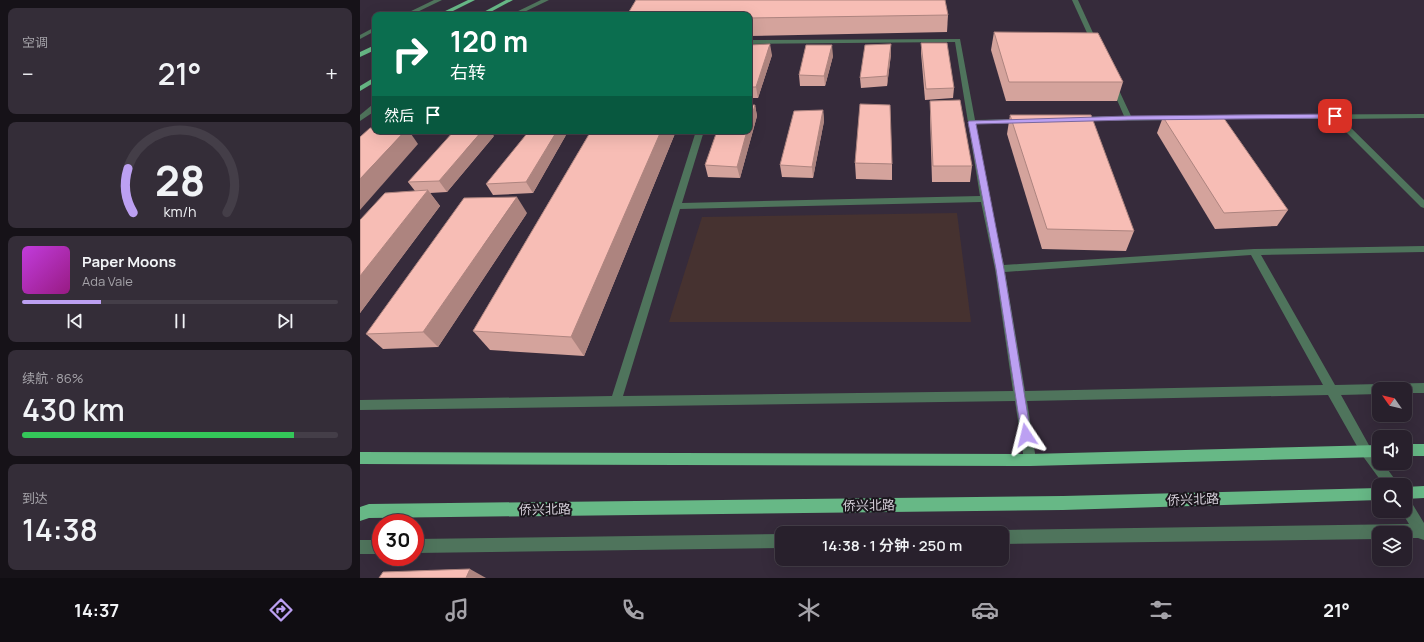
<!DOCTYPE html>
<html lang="zh">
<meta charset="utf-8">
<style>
:root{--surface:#28202c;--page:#342d38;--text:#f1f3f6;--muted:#a5a3a9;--line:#443e48;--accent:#bca0f2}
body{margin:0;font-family:Manrope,"Noto Sans SC",sans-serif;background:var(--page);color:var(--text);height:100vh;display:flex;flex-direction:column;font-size:15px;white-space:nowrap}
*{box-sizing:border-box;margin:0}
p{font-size:13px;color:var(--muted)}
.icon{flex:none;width:22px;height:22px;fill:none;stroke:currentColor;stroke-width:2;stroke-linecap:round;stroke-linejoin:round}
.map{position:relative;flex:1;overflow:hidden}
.panel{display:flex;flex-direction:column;gap:8px;padding:8px;background:#161218;width:360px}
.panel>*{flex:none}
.hud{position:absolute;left:12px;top:12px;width:380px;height:122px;border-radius:8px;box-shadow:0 4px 16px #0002,0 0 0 1px var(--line);background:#0b6e4f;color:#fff;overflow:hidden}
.needle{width:26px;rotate:304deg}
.buttons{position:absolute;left:1012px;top:382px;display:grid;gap:8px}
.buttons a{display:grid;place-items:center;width:40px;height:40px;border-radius:8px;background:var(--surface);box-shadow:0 4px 16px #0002,0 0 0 1px var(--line);font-size:20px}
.speed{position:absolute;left:12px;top:514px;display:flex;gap:8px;font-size:20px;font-weight:700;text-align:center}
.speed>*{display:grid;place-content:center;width:52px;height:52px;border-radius:50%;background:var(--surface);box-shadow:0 4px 16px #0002,0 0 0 1px var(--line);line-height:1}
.speed .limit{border:6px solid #d22;background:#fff;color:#111}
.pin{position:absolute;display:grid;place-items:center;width:34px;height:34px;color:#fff;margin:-17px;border-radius:8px;box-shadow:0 2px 6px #0006}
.me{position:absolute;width:44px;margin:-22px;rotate:350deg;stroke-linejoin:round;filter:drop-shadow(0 0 3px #0008)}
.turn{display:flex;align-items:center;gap:14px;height:84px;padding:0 12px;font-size:18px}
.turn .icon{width:52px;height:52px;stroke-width:2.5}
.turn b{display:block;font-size:28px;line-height:34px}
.then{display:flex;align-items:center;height:38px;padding:0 12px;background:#0003;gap:8px;font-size:15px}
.big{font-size:30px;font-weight:600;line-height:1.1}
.panel .tile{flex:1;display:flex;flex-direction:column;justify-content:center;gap:6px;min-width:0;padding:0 14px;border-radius:8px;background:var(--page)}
.panel .dial{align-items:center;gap:0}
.dial svg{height:104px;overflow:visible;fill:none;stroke:var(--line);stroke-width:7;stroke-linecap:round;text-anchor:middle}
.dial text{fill:var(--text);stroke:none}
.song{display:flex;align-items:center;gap:12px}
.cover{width:48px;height:48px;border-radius:6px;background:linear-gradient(135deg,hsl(290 70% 55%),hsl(310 70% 35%))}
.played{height:4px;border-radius:2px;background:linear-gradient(90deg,var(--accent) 25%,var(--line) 25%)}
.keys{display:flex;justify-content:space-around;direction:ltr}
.heat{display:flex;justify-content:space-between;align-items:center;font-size:22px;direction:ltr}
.charge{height:6px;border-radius:3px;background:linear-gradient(90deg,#34c759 86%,var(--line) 0)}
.trip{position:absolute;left:415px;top:526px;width:234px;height:40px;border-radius:8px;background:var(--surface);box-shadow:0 4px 16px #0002,0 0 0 1px var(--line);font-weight:600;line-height:40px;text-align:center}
.tab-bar{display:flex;height:64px;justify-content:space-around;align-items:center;background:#100d12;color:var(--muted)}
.tab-bar .icon{width:28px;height:28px}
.tab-bar .active{color:var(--accent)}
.tab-bar b{font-size:18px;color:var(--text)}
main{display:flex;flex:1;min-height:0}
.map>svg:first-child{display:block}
.commercial{fill:#463230}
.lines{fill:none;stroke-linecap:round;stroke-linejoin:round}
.minor{fill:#4f745c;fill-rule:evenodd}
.major{fill:#67b886;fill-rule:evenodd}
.wall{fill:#d4a39c}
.shaded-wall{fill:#ad847f}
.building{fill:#f7bdb5;stroke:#ad847f}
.route{fill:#bca0f2;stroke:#7a689d}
.labels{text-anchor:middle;stroke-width:4;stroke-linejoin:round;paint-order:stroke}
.near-street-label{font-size:13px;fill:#d6d0da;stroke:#1b161d}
</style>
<main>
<section class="panel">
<div class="tile"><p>空调</p>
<div class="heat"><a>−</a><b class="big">21°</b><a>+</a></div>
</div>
<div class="tile dial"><svg viewBox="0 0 100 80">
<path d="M14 69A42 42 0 1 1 86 69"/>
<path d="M14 69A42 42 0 0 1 10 35" stroke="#bca0f2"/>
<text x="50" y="56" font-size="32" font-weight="700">28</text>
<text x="50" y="72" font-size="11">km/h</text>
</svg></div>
<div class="tile">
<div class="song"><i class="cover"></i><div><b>Paper Moons</b><p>Ada Vale</p></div></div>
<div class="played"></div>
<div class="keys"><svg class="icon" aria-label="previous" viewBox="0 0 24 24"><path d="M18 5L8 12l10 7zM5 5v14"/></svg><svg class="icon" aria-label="pause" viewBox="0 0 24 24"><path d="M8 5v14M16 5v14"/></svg><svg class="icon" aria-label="next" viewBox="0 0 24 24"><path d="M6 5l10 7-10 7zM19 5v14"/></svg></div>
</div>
<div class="tile"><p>续航 · 86%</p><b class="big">430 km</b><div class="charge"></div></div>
<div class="tile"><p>到达</p><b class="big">14:38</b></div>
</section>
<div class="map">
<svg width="1064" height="578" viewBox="0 0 1064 578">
<rect width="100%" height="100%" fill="#362b3b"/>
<!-- commercial -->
<polygon class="commercial" points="597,213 611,322 309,322 342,217"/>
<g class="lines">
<!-- minor -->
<g class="minor">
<polygon points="74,0 82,0 51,15 43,15"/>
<polygon points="181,0 189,0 158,15 150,15"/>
<polygon points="712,0 718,0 739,46 738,47 733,46"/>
<polygon points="15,27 15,31 0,39 0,35"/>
<path d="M600 39 615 120 662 119 666 121 662 123 616 124 629 199 644 265 894 249 1064 246V252L901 255 975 385 1064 383V393H1045V389H1019V394L981 395 1010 447 1019 458V463H1023L1039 485H1024L1002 455 968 395 667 401 676 460 674 464 670 466 666 464 664 460 655 401 0 410V400L252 396 336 131H344L322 203 620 196 595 42 389 44V40ZM621 202 635 269 653 391 263 396 320 209ZM891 255 963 385 665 391 645 272Z"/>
<polygon points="754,84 757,86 771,116 816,116 820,118 816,120 717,121 716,119 720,117 764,116 751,86"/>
<polygon points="12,105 15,105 15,111 0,121 0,115"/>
<polygon points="1064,114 1064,118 982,119 1064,200 1064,208 1061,207 973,119 850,119 846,117 850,115"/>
<polygon points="1045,498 1050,500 1064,523 1064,540 1058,538 1045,538 1045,533 1019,533 1019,539 642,544 642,533 637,533 642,530 1049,524 1041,511 1045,511"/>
<polygon points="422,534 422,548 55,553 55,539"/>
<rect x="0" y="540" width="21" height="14"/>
</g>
<!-- major -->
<g class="major">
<polygon points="108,0 115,0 85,15 77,15"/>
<polygon points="146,0 153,0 125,15 118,15"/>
<polygon points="15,45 15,50 0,57 0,52"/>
<polygon points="15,77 15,82 0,91 0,86"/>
<rect x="1045" y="444" width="19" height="12"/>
<polygon points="1019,445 1019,457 670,466 0,464 0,452 670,454"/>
<polygon points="1064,486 1064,498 1045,499 1045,487"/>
<polygon points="1019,488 1019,500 703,510 9,518 0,521 0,507 9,504 703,496"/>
</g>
</g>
<!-- wall -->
<g class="wall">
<polygon points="389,15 588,15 587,32 389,36"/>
<polygon points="634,32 763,82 757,101 646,101 631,50"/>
<polygon points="561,43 594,88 593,98 565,100 561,53"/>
<polygon points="389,45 412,55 398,98 389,98"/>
<polygon points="531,54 527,86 501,88 500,78"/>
<polygon points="473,56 465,86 440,86 439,75"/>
<polygon points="570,101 612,166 610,182 572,182 570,117"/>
<polygon points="395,105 397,116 380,178 348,177 345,165"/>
<polygon points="463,110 464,121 453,178 422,177 420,165"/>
<polygon points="650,115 774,231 766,251 682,249 647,134"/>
<polygon points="803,117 928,210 917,226 855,229 797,133"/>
<polygon points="231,131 316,131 224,356 130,350 113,331"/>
<polygon points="206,135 173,193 133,195 126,184"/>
<polygon points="134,136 87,192 70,193 80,206 0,313 0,220 55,191 48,182"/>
<polygon points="495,163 532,164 532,180 496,179"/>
<polygon points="167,213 78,347 23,349 6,334"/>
</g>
<!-- shaded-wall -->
<g class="shaded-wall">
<polygon points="410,44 412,55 398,98 396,87"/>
<polygon points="531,44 531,54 527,86 527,76"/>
<polygon points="472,45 473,56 465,86 464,76"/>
<polygon points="395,105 397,116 380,178 377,167 387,131 389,131 389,125"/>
<polygon points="463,110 464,121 453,178 452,167"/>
<polygon points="45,131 49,131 58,144 0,210 0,179"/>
<polygon points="122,131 131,131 134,136 87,192 79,181"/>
<polygon points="197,131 204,131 206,135 173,193 166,182"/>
<polygon points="301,131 316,131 224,356 211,337"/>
<polygon points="68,190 80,206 0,313 0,276"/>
<polygon points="157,197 167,213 78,347 63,332"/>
<polygon points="110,569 126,578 106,578"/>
</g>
<!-- building -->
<g class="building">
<polygon points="276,0 585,0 588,15 389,18 389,15 267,15"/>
<polygon points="634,32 738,33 763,82 649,82"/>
<polygon points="561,43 587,43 594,88 566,89"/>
<polygon points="410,44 396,87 389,87 389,45"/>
<polygon points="531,44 527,76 500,78 505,45"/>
<polygon points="446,45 472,45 464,76 439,75"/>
<polygon points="600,100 612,166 573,166 570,101"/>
<polygon points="500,104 530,105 532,164 495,163"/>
<polygon points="389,105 395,105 389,125"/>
<polygon points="463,110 452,167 420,165 434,111"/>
<polygon points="650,115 731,115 774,231 687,229"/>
<polygon points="803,117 863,117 928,210 864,213"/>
<polygon points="10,128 15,128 15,131 45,131 0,179 0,137"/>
<polygon points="94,131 122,131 79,181 48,182"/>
<polygon points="169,131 197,131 166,182 126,184"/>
<polygon points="231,131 301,131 211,337 113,331"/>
<polygon points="357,131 387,131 377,167 345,165"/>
<polygon points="68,190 0,276 0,220 25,193"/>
<polygon points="157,197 63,332 6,334 104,198"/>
<polygon points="110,569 106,578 19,578 23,572"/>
</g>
<!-- route -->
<polygon class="route" points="975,114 978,116 977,118 768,120 616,124 644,269 671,435 670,438 666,440 662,438 636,269 608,122 609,121 768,116"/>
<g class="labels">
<!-- near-street labels -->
<g class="near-street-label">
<text transform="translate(833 499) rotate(-2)" y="5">侨兴北路</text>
<text transform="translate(509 505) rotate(-1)" y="5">侨兴北路</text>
<text transform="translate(185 509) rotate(-1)" y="5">侨兴北路</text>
</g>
</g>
</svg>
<div class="buttons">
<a><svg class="needle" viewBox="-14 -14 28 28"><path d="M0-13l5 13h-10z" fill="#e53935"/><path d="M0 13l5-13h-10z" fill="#a5a3a9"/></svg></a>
<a><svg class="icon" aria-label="sound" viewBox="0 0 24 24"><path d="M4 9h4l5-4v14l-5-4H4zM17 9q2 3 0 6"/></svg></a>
<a><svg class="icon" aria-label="search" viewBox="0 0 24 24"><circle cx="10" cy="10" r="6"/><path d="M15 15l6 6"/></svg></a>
<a><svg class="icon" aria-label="layers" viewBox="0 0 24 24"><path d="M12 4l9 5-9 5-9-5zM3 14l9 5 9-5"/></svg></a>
</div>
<div class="speed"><div class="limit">30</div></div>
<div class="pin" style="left:975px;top:116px;background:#d93025"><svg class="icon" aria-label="arrive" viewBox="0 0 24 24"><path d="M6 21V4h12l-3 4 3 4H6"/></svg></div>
<svg class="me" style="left:666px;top:435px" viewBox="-20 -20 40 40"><path d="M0-17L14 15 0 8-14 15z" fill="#bca0f2" stroke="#fff" stroke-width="4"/></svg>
<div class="trip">14:38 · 1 分钟 · 250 m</div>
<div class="hud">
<div class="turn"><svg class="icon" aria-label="right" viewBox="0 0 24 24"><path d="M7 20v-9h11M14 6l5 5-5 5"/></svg><div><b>120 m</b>右转</div></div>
<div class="then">然后<svg class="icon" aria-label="arrive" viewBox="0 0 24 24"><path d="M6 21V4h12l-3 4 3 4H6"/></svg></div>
</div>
</div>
</main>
<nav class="tab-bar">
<b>14:37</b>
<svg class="icon active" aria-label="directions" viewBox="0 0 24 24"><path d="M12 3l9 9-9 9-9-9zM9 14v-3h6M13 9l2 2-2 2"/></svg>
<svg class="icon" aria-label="music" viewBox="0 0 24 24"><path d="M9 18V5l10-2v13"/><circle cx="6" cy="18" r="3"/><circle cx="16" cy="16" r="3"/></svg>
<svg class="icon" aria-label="phone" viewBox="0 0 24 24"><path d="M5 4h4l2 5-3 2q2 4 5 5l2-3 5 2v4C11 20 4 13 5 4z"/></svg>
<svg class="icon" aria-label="climate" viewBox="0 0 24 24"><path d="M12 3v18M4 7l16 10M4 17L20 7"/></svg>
<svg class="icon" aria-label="car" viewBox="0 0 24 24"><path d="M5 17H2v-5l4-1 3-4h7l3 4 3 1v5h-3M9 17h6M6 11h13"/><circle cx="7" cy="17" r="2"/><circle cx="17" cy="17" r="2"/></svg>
<svg class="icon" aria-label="filters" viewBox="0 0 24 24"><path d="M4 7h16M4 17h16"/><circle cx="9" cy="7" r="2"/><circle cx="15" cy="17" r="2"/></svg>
<b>21°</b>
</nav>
